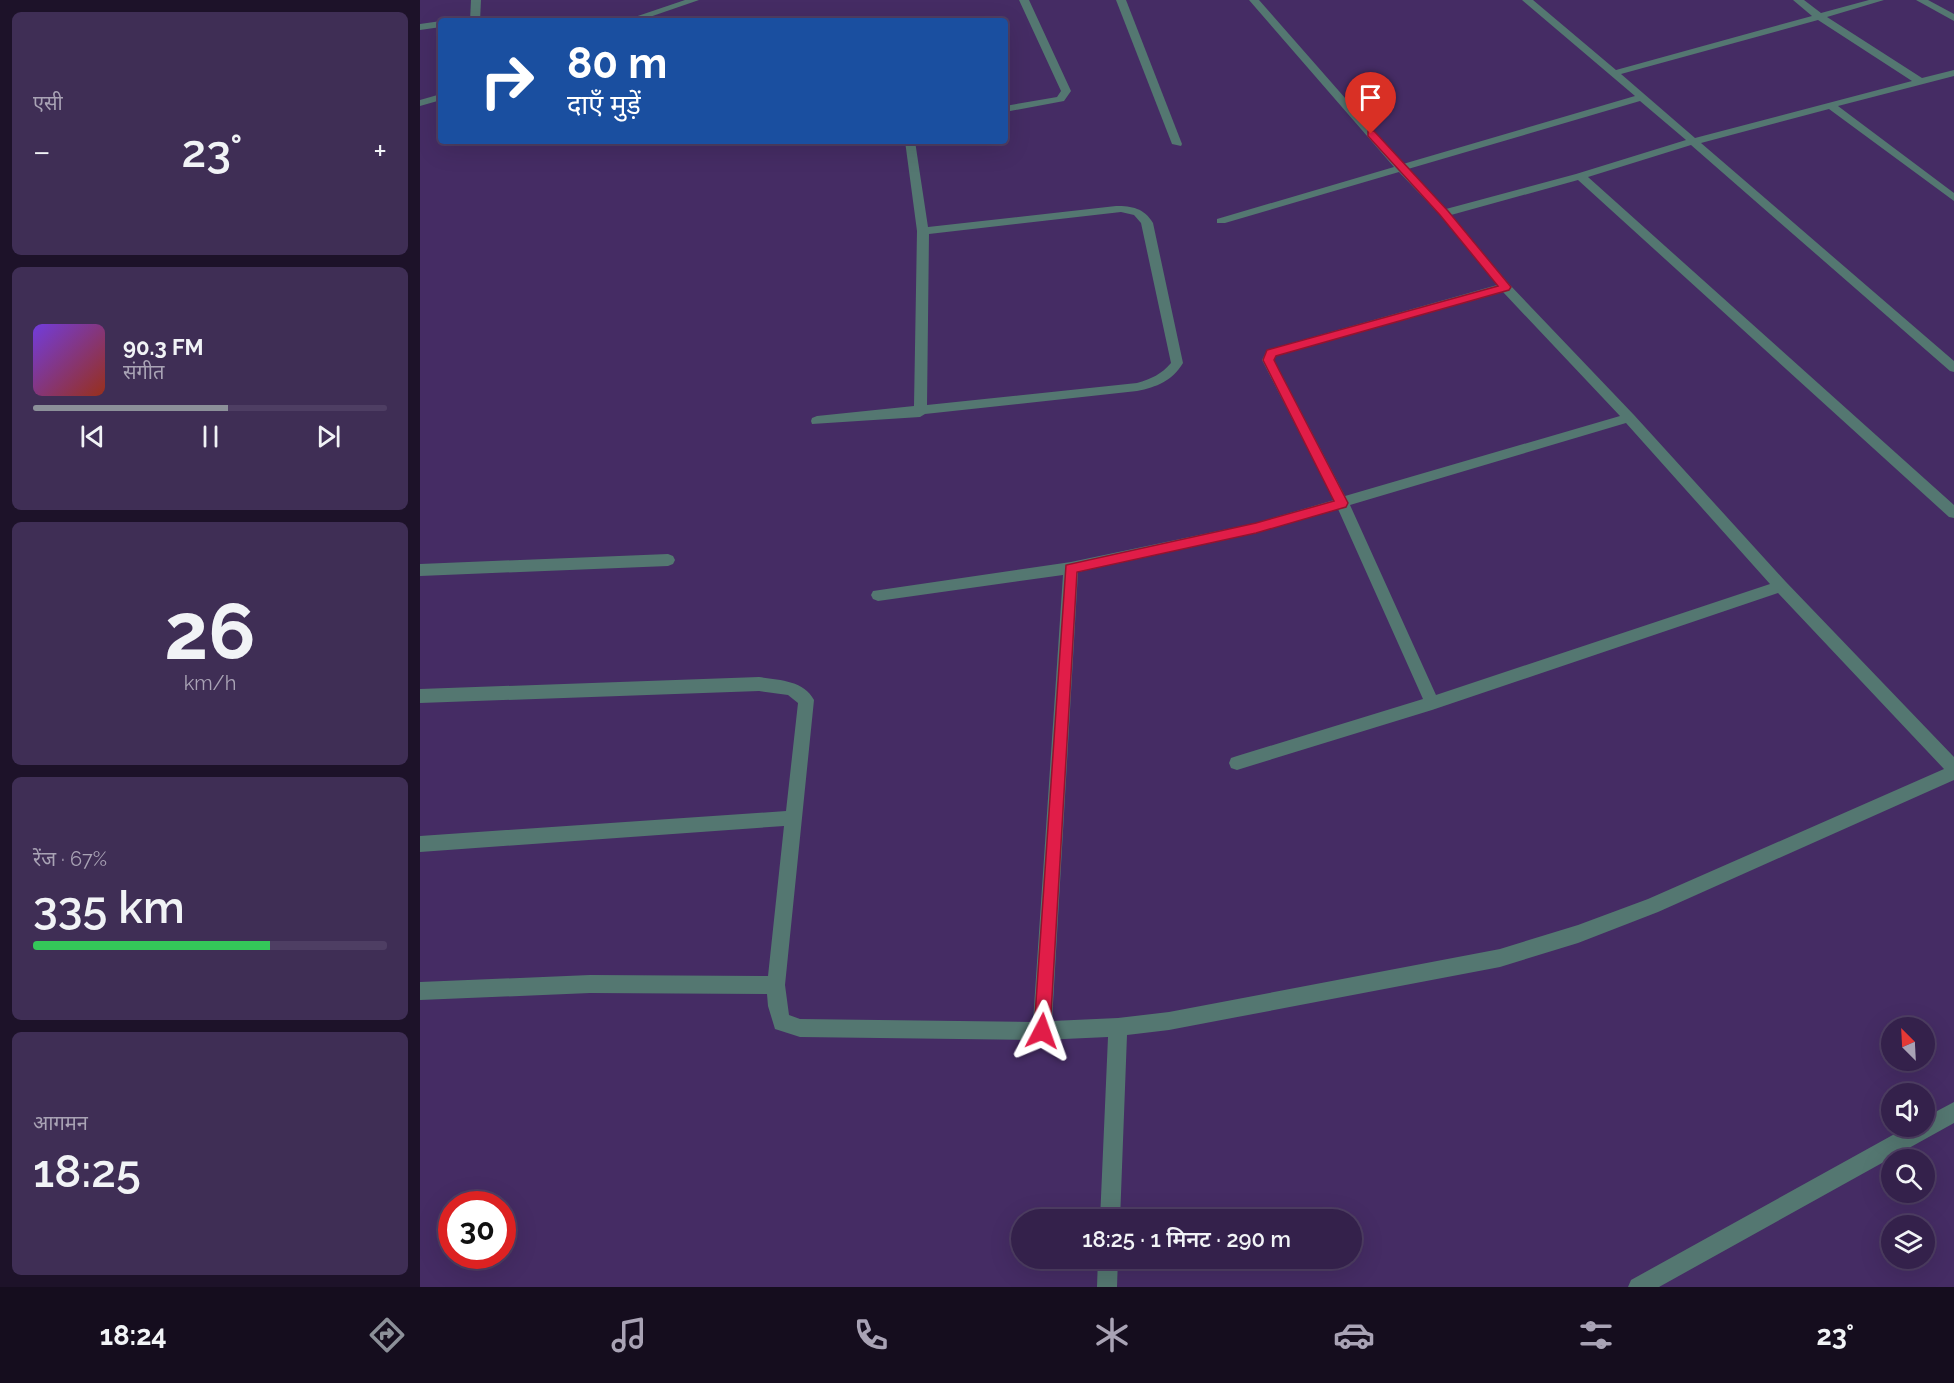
<!DOCTYPE html>
<html lang="hi">
<meta charset="utf-8">
<style>
:root{--surface:#34214b;--page:#3f2e55;--text:#f1f3f6;--muted:#a9a3b5;--line:#4e3e63;--accent:#8c9099}
body{margin:0;font-family:Raleway,"Noto Sans Devanagari",sans-serif;background:var(--page);color:var(--text);height:100vh;display:flex;flex-direction:column;font-size:22px;white-space:nowrap}
*{box-sizing:border-box;margin:0}
p{font-size:20px;color:var(--muted)}
.icon{flex:none;width:33px;height:33px;fill:none;stroke:currentColor;stroke-width:2;stroke-linecap:round;stroke-linejoin:round}
.map{position:relative;flex:1;overflow:hidden}
.details{display:flex;flex-direction:column;gap:12px;padding:12px;background:#1d1229;width:420px}
.details>*{flex:none}
.banner{position:absolute;left:18px;top:18px;width:570px;height:126px;border-radius:6px;box-shadow:0 6px 24px #0002,0 0 0 2px var(--line);background:#1a4fa0;color:#fff;overflow:hidden}
.needle{width:39px;rotate:336deg}
.controls{position:absolute;left:1461px;top:1017px;display:grid;gap:12px}
.controls a{display:grid;place-items:center;width:54px;height:54px;border-radius:50%;background:var(--surface);box-shadow:0 6px 24px #0002,0 0 0 2px var(--line);font-size:30px}
.speed{position:absolute;left:18px;top:1191px;display:flex;gap:12px;font-size:30px;font-weight:700;text-align:center}
.speed>*{display:grid;place-content:center;width:78px;height:78px;border-radius:50%;background:var(--surface);box-shadow:0 6px 24px #0002,0 0 0 2px var(--line);line-height:1}
.speed .limit{border:9px solid #d22;background:#fff;color:#111}
.pin{position:absolute;display:grid;place-items:center;width:51px;height:51px;color:#fff;margin:-62px -26px;border-radius:50% 50% 50% 0;rotate:-45deg;box-shadow:0 0 6px #0007}
.pin .icon{rotate:45deg}
.me{position:absolute;width:66px;margin:-33px;rotate:4deg;stroke-linejoin:round;filter:drop-shadow(0 0 4px #0008)}
.turn{display:flex;align-items:center;gap:21px;height:126px;padding:0 30px;font-size:27px}
.turn .icon{width:78px;height:78px;stroke-width:2.5}
.turn b{display:block;font-size:42px;line-height:51px}
.big{font-size:45px;font-weight:600;line-height:1.1}
.details .tile{flex:1;display:flex;flex-direction:column;justify-content:center;gap:9px;min-width:0;padding:0 21px;border-radius:9px;background:var(--page)}
.details .dial{align-items:center;gap:0}
.dial b{font-size:78px;line-height:1}
.song{display:flex;align-items:center;gap:18px}
.cover{width:72px;height:72px;border-radius:9px;background:linear-gradient(135deg,hsl(260 70% 55%),hsl(10 70% 35%))}
.played{height:6px;border-radius:3px;background:linear-gradient(90deg,var(--accent) 55%,var(--line) 55%)}
.keys{display:flex;justify-content:space-around;direction:ltr}
.heat{display:flex;justify-content:space-between;align-items:center;font-size:33px;direction:ltr}
.charge{height:9px;border-radius:4px;background:linear-gradient(90deg,#34c759 67%,var(--line) 0)}
.trip{position:absolute;left:591px;top:1209px;width:351px;height:60px;border-radius:30px;background:var(--surface);box-shadow:0 6px 24px #0002,0 0 0 2px var(--line);font-weight:600;line-height:60px;text-align:center}
.tab-bar{display:flex;height:96px;justify-content:space-around;align-items:center;background:#150d1e;color:var(--muted)}
.tab-bar .icon{width:42px;height:42px}
.tab-bar .selected{color:var(--accent)}
.tab-bar b{font-size:27px;color:var(--text)}
main{display:flex;flex:1;min-height:0}
.map>svg:first-child{display:block}
.lines{fill:none;stroke-linecap:round;stroke-linejoin:round}
.minor{fill:#547771;fill-rule:evenodd}
.route{fill:#e11d48;stroke:#92132f;stroke-width:1.5}
</style>
<main>
<section class="details">
<div class="tile"><p>एसी</p>
<div class="heat"><a>−</a><b class="big">23°</b><a>+</a></div>
</div>
<div class="tile">
<div class="song"><i class="cover"></i><div><b>90.3 FM</b><p>संगीत</p></div></div>
<div class="played"></div>
<div class="keys"><svg class="icon" aria-label="previous" viewBox="0 0 24 24"><path d="M18 5L8 12l10 7zM5 5v14"/></svg><svg class="icon" aria-label="pause" viewBox="0 0 24 24"><path d="M8 5v14M16 5v14"/></svg><svg class="icon" aria-label="next" viewBox="0 0 24 24"><path d="M6 5l10 7-10 7zM19 5v14"/></svg></div>
</div>
<div class="tile dial"><b>26</b><p>km/h</p></div>
<div class="tile"><p>रेंज · 67%</p><b class="big">335 km</b><div class="charge"></div></div>
<div class="tile"><p>आगमन</p><b class="big">18:25</b></div>
</section>
<div class="map">
<svg width="1534" height="1287" viewBox="0 0 1534 1287">
<rect width="100%" height="100%" fill="#452c64"/>
<g class="lines">
<!-- minor -->
<g class="minor">
<polygon points="51,0 61,0 60,21 50,21"/>
<polygon points="265,0 279,0 218,21 203,21"/>
<polygon points="599,0 609,0 651,91 644,101 585,112 585,106 637,97 641,91"/>
<polygon points="696,0 706,0 762,144 761,146 752,144"/>
<path d="M829 0H839L983 164 1215 96 1102 0H1113L1196 70 1392 16 1373 0H1384L1401 13 1449 0H1464L1407 17 1502 78 1534 70V76L1418 106 1534 193V201L1409 109 1281 143 1534 361V372L1530 371 1271 145 1168 177 1534 505V518L1529 517 1158 180 1031 215 1089 284 1214 415 1366 582 1534 757V780L1238 912 1158 943 1080 967 749 1030 707 1035 700 1220H680L688 1037 622 1040 380 1037 355 1029 348 1006 347 994 170 993 0 1000V982L170 975 348 976 364 826 0 852V836L366 811 378 703 368 695 339 691 0 703V689L339 677C358 680 384 680 394 700L365 985 369 1015 380 1019 613 1022 643 575 458 601 453 599 451 595 453 591 651 562 836 523 914 500 842 360 847 350 1077 285 1020 215 979 172 805 223H797V219L974 167ZM1398 20 1492 81 1275 138 1201 74ZM1220 101 1266 140 1156 174 1026 209 988 169ZM1083 292 1200 416 925 496 854 360 856 356ZM1206 423 1350 584 1016 695 930 505ZM918 509 1003 699 817 756 811 758 809 763 811 768 817 770 1012 710 1358 593 1524 769 1228 899 1158 925 1080 949 749 1012 698 1018 632 1021 658 572 836 533Z"/>
<polygon points="1496,0 1508,0 1534,14 1534,21"/>
<polygon points="21,21 21,27 0,30 0,24"/>
<polygon points="21,94 21,100 0,106 0,100"/>
<path d="M485 141H495L508 227 696 206C712 206 724 208 733 223L763 363C752 381 737 387 717 391L505 414 500 417 392 424 391 421 392 418 397 416 494 406 497 231ZM701 212 714 215 721 223 751 363C742 374 731 379 717 383L507 405 509 234Z"/>
<polygon points="248,554 253,556 255,560 253,564 248,566 0,576 0,564"/>
<polygon points="1534,1102 1534,1123 1239,1287 1208,1287 1211,1280 1489,1126 1504,1126 1504,1118"/>
<polygon points="678,1258 698,1258 697,1287 677,1287"/>
</g>
</g>
<!-- route -->
<polygon class="route" points="948,131 954,131 1028,211 1091,287 1089,290 856,356 854,360 859,370 928,503 926,507 836,533 657,572 630,1031 628,1037 622,1040 616,1037 614,1031 646,565 836,523 914,501 843,360 847,350 1078,286 1020,215 948,136"/>
</svg>
<div class="controls">
<a><svg class="needle" viewBox="-14 -14 28 28"><path d="M0-13l5 13h-10z" fill="#e53935"/><path d="M0 13l5-13h-10z" fill="#a9a3b5"/></svg></a>
<a><svg class="icon" aria-label="sound" viewBox="0 0 24 24"><path d="M4 9h4l5-4v14l-5-4H4zM17 9q2 3 0 6"/></svg></a>
<a><svg class="icon" aria-label="search" viewBox="0 0 24 24"><circle cx="10" cy="10" r="6"/><path d="M15 15l6 6"/></svg></a>
<a><svg class="icon" aria-label="layers" viewBox="0 0 24 24"><path d="M12 4l9 5-9 5-9-5zM3 14l9 5 9-5"/></svg></a>
</div>
<div class="speed"><div class="limit">30</div></div>
<div class="pin" style="left:951px;top:134px;background:#d93025"><svg class="icon" aria-label="arrive" viewBox="0 0 24 24"><path d="M6 21V4h12l-3 4 3 4H6"/></svg></div>
<svg class="me" style="left:622px;top:1031px" viewBox="-20 -20 40 40"><path d="M0-17L14 15 0 8-14 15z" fill="#e11d48" stroke="#fff" stroke-width="4"/></svg>
<div class="trip">18:25 · 1 मिनट · 290 m</div>
<div class="banner">
<div class="turn"><svg class="icon" aria-label="right" viewBox="0 0 24 24"><path d="M7 20v-9h11M14 6l5 5-5 5"/></svg><div><b>80 m</b>दाएँ मुड़ें</div></div>
</div>
</div>
</main>
<nav class="tab-bar">
<b>18:24</b>
<svg class="icon selected" aria-label="directions" viewBox="0 0 24 24"><path d="M12 3l9 9-9 9-9-9zM9 14v-3h6M13 9l2 2-2 2"/></svg>
<svg class="icon" aria-label="music" viewBox="0 0 24 24"><path d="M9 18V5l10-2v13"/><circle cx="6" cy="18" r="3"/><circle cx="16" cy="16" r="3"/></svg>
<svg class="icon" aria-label="phone" viewBox="0 0 24 24"><path d="M5 4h4l2 5-3 2q2 4 5 5l2-3 5 2v4C11 20 4 13 5 4z"/></svg>
<svg class="icon" aria-label="climate" viewBox="0 0 24 24"><path d="M12 3v18M4 7l16 10M4 17L20 7"/></svg>
<svg class="icon" aria-label="car" viewBox="0 0 24 24"><path d="M5 17H2v-5l4-1 3-4h7l3 4 3 1v5h-3M9 17h6M6 11h13"/><circle cx="7" cy="17" r="2"/><circle cx="17" cy="17" r="2"/></svg>
<svg class="icon" aria-label="filters" viewBox="0 0 24 24"><path d="M4 7h16M4 17h16"/><circle cx="9" cy="7" r="2"/><circle cx="15" cy="17" r="2"/></svg>
<b>23°</b>
</nav>
